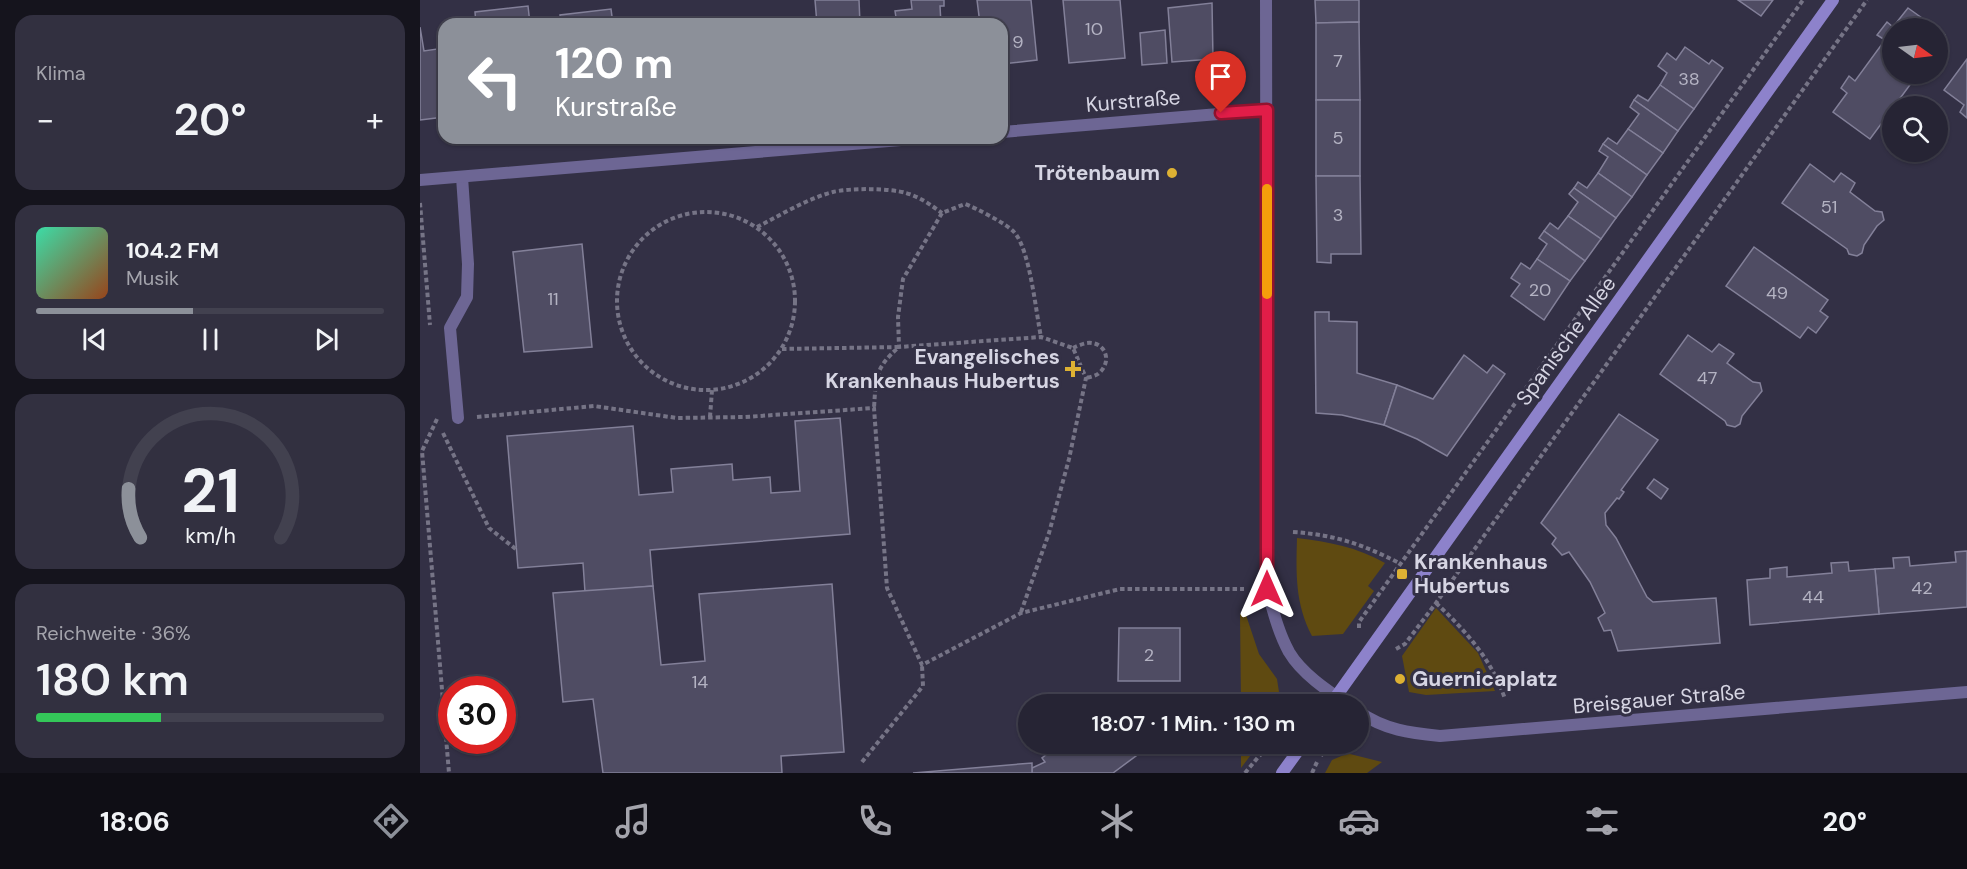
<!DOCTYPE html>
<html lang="de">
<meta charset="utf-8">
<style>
:root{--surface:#262434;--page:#323040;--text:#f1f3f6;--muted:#a4a4ac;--line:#42414f;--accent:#8c9099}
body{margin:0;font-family:"DM Sans",sans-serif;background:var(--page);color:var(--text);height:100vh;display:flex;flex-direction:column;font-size:22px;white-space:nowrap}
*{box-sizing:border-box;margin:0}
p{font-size:20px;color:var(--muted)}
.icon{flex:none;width:33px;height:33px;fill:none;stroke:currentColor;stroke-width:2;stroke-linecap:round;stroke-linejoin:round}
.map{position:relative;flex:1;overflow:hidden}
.side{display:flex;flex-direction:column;gap:15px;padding:15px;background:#15141d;width:420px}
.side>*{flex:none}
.banner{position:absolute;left:18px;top:18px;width:570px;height:126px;border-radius:18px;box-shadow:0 2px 4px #0004,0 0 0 2px var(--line);background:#8c9099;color:#fff;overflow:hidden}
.needle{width:39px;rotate:104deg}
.fabs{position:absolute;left:1462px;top:18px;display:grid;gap:12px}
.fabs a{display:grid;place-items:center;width:66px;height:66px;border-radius:50%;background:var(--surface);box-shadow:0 2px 4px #0004,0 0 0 2px var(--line);font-size:30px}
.speed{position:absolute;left:18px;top:676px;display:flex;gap:12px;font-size:30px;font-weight:700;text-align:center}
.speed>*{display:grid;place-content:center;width:78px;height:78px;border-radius:50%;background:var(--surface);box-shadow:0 2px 4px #0004,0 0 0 2px var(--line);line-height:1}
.speed .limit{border:9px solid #d22;background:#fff;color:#111}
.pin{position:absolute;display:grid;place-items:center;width:51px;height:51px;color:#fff;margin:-62px -26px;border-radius:50% 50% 50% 0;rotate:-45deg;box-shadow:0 0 6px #0007}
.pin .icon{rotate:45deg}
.me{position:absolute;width:66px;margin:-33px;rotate:0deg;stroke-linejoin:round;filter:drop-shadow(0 0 4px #0008)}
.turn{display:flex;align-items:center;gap:21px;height:126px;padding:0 18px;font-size:27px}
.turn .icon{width:78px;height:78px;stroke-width:2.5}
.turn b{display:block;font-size:42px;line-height:51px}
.big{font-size:45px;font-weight:600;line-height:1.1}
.side .widget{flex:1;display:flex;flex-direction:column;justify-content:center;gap:9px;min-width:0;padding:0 21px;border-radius:18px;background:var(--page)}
.side .dial{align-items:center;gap:0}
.dial svg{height:156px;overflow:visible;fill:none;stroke:var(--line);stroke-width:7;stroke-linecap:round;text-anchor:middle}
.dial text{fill:var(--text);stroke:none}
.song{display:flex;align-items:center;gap:18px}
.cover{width:72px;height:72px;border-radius:9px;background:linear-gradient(135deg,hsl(160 70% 55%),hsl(20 70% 35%))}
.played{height:6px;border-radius:3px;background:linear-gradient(90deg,var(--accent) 45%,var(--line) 45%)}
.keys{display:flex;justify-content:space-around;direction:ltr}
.heat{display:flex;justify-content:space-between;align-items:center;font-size:33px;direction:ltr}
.charge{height:9px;border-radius:4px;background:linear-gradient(90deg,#34c759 36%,var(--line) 0)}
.trip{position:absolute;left:598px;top:694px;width:351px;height:60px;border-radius:30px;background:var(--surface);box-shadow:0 2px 4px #0004,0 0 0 2px var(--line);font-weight:600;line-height:60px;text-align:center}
.dock{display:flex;height:96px;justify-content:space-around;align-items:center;background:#0f0e15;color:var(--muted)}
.dock .icon{width:42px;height:42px}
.dock .current{color:var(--accent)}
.dock b{font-size:27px;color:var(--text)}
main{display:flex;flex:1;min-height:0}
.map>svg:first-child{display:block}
.green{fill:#5f4a11}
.building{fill:#4f4c63;stroke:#838099;stroke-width:1.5}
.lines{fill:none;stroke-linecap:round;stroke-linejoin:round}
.path{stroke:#767486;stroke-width:4;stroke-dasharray:4.5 3;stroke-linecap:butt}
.lane{stroke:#6d6694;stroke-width:12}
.street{stroke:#6d6694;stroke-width:12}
.secondary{stroke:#8d82cb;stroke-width:12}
.route-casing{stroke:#92132f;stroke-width:15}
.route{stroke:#e11d48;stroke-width:10}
.slow{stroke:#f59e0b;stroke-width:10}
.poi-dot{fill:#ddb133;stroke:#333045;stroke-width:2}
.labels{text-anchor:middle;stroke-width:6;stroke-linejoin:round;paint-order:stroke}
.number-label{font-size:18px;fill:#b4b3c3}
.street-label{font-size:21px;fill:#d6d5e3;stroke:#333045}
.poi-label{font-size:21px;font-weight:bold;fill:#d6d5e3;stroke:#333045;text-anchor:end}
</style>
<main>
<section class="side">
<div class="widget"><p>Klima</p>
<div class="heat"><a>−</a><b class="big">20°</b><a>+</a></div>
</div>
<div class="widget">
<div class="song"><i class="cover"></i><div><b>104.2 FM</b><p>Musik</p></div></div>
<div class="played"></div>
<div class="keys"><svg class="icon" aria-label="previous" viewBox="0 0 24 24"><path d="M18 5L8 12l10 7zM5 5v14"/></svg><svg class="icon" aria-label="pause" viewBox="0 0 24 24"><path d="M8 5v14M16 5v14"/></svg><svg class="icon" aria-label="next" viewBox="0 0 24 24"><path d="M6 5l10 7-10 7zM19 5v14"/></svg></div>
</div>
<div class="widget dial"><svg viewBox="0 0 100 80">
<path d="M14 69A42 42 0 1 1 86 69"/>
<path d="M14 69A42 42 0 0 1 8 44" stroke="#8c9099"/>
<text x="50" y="56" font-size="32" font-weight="700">21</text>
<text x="50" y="72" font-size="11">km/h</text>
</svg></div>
<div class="widget"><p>Reichweite · 36%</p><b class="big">180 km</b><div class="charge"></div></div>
</section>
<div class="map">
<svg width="1547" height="773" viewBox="0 0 1547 773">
<rect width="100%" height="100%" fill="#333045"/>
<!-- green -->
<g class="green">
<path d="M877 538C909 542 937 547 965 563L948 586 954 591 923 634 892 636C875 604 876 573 877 538Z"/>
<polygon points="1016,608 1058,653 1075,691 1006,695 989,692 982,656"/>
<polygon points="820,614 826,615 839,654 857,679 861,705 821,705"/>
<polygon points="821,744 839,744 821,768"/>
<polygon points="926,754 930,754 962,762 947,773 905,773 912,760"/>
</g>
<!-- building -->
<g class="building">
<polygon points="395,0 439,0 440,24 397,24"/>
<polygon points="491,0 524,0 524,6 520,6 521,24 477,24 475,11 492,9"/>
<polygon points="557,0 611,0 617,60 582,64 582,24 560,24"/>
<polygon points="643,0 700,0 705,58 649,63"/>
<polygon points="895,0 939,0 939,22 896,23"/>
<polygon points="1318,0 1353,0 1341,16"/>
<polygon points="792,3 793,59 752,62 748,8"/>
<polygon points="108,6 110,24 56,24 55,12"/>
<polygon points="1488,8 1516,28 1473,28 1473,74 1498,74 1450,139 1413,112 1427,93 1421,88 1429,76 1435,81 1465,40 1457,35 1467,22 1473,27"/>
<polygon points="191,9 193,24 141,24 140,15"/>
<polygon points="277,19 277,24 231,24"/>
<polygon points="358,19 359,24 314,24"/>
<polygon points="939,22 940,100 896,100 896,23"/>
<polygon points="0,27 4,51 24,48 24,117 0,120"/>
<polygon points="745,30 747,63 722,65 720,33"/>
<polygon points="1518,30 1525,35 1518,45"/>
<polygon points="1265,47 1289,64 1292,60 1303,68 1274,109 1240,85 1247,73 1238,66 1247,53 1256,60"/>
<polygon points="1547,59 1547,118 1540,112 1544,105 1524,90"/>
<polygon points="1240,85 1274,109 1258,131 1214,100 1218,95 1228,101"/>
<rect x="896" y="100" width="44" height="76"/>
<polygon points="1214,100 1258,131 1243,153 1208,129 1219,114 1210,107"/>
<polygon points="1208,129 1243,153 1227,175 1183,144 1188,138 1197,144"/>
<polygon points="1183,144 1227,175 1212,197 1178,173 1188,157 1179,151"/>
<polygon points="1390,164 1414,182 1421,173 1435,183 1430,192 1455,211 1462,212 1464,220 1457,226 1444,245 1442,253 1437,256 1429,254 1427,249 1362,203"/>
<polygon points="1178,173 1212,197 1196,218 1154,188 1158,182 1167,188"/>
<polygon points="896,176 940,176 941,254 911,254 911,263 897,262"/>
<polygon points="1154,188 1196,218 1181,239 1148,216 1158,202 1149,194"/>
<polygon points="1148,216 1181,239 1165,261 1124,231 1130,223 1138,229"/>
<polygon points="1124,231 1165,261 1150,281 1117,259 1127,244 1119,238"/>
<polygon points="162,244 172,347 104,352 93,252"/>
<polygon points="1334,247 1408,300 1400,311 1408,317 1396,333 1388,327 1380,338 1306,286"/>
<polygon points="1117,259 1150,281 1124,320 1091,296 1100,284 1091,278 1101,263 1110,269"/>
<polygon points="895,312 909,312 909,321 937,322 937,373 977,385 964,425 922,415 896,413"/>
<polygon points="1268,335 1292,352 1299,344 1314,354 1307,363 1333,382 1340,383 1342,391 1322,416 1320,424 1315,427 1307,425 1305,421 1240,374"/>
<polygon points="1044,355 1067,373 1073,365 1085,374 1027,456 997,439 964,425 977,385 1013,399"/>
<polygon points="1199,414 1238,440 1201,490 1204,492 1199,499 1197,498 1185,513 1186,525 1196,538 1227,597 1233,602 1296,598 1300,643 1198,651 1191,630 1184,631 1178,618 1185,613 1170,582 1149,552 1142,555 1132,544 1136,538 1121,523"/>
<polygon points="420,418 430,534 230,550 233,586 165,592 163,563 98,568 87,436 213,426 219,495 253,492 251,469 312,464 313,480 350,477 351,493 380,491 375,421"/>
<polygon points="1234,479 1248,489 1241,499 1227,488"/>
<polygon points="1547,551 1547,607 1459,614 1455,569 1474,568 1473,558 1489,557 1490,566 1536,562 1535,552"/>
<polygon points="1428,562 1429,571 1455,569 1459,614 1330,625 1327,580 1350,578 1350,569 1367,567 1367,577 1412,573 1411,563"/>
<polygon points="412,584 424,752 361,756 362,773 183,773 173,699 143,702 133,593 233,586 241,665 285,661 279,594"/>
<polygon points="699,628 760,628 760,681 698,681"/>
<polygon points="640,744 720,744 724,750 693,773 612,773 612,768 625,762 622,758"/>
<polygon points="612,763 612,773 493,773"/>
</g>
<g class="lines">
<!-- path -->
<g class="path">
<polyline points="0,203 10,325"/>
<circle cx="286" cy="301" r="89"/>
<path d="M337 227C361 215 386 199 413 192 429 188 470 188 486 193 500 197 511 205 522 213"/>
<path d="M653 348C657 346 662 344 667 343 685 341 693 361 679 373 676 376 670 377 666 378"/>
<path d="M362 349 479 347C455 368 456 377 454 408"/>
<polyline points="57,417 174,406 257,418 325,417 454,408 467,588 502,665 601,613 700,589 824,589"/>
<polyline points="290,417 292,390"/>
<polyline points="17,419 2,451 29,773"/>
<polyline points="23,433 69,528 97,550"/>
<path d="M873 532C916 535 942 544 981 564"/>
<path d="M1016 603C1046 631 1072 660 1085 699"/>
<path d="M601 612 629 533 649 459 666 378 653 348 621 337 479 347 478 317 483 279 522 213 545 204C556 208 587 224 594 232 610 249 616 313 621 337"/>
<polyline points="939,628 939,622 1383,0"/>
<polyline points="976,649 985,644 1016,603 1447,0"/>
<polyline points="914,744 917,747"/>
<polyline points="901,756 909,744"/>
<polyline points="442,762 503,686 502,665"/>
<polyline points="825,773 839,756 855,744"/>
<polyline points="892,773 897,762"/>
</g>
<!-- lane -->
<polyline class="lane" points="38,418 30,328 47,297 48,264 42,177"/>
<!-- street -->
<g class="street">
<path d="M846 0 847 589C853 610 858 632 869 652 882 674 908 691 929 705"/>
<polyline points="582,132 847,110"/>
<polyline points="0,180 505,138"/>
<path d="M939 712C965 730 990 733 1020 736L1547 692"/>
</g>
<!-- secondary -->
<g class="secondary">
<polyline points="910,705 1413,0"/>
<polyline points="862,773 883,744"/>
</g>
</g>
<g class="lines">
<defs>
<polyline id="route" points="801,113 847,110 847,589"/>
</defs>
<!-- route casing -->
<use href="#route" class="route-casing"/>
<!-- route -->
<use href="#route" class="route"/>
<!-- slow -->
<polyline class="slow" points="847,189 847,294"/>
</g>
<!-- markers -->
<g class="poi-dot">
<circle cx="752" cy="173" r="6"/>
<path d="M650 360h6v6h6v6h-6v6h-6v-6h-6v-6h6z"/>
<rect x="976" y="568" width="12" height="12" rx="3"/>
<circle cx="980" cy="679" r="6"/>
</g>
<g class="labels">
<!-- number labels -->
<g class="number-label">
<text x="674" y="35">10</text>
<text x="598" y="48">9</text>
<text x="918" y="67">7</text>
<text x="1269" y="85">38</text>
<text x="918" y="144">5</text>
<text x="1409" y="213">51</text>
<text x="918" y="221">3</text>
<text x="1120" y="296">20</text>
<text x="1357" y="299">49</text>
<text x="133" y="305">11</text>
<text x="1287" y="384">47</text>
<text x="1502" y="594">42</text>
<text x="1393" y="603">44</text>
<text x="729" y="661">2</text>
<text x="280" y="688">14</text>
</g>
<!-- street labels -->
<g class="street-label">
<text transform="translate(713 101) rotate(-5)" y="7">Kurstraße</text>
<text transform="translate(1146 341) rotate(-54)" y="7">Spanische Allee</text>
<text transform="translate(1239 699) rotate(-5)" y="7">Breisgauer Straße</text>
</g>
<!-- poi labels -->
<g class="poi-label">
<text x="740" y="180">Trötenbaum</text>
<text x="640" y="364">Evangelisches<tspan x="640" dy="24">Krankenhaus Hubertus</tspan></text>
<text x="994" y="569" text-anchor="start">Krankenhaus<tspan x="994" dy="24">Hubertus</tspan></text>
<text x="992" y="686" text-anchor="start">Guernicaplatz</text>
</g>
</g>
</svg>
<div class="fabs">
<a><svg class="needle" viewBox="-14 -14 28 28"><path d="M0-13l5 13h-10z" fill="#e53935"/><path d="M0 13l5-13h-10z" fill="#a4a4ac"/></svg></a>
<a><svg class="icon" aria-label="search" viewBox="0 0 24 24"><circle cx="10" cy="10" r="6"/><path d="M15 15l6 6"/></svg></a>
</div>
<div class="speed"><div class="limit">30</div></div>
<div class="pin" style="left:801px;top:113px;background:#d93025"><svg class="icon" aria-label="arrive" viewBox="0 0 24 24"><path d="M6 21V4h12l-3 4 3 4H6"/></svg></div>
<svg class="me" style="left:847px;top:589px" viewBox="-20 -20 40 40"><path d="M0-17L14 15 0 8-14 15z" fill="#e11d48" stroke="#fff" stroke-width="4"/></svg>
<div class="trip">18:07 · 1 Min. · 130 m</div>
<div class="banner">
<div class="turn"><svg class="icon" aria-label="left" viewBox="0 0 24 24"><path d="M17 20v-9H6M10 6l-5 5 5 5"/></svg><div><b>120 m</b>Kurstraße</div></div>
</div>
</div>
</main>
<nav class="dock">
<b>18:06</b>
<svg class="icon current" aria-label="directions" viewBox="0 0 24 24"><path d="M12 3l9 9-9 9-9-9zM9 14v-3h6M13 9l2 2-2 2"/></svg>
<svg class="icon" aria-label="music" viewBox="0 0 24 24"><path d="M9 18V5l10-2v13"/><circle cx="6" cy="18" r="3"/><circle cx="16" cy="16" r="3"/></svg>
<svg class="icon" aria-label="phone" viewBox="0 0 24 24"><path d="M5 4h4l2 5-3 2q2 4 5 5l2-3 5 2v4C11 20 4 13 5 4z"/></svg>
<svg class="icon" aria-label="climate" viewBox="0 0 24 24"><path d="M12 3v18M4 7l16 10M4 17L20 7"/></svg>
<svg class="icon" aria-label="car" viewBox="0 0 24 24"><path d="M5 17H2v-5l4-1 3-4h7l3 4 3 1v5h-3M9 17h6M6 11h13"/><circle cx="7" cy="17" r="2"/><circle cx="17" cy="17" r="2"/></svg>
<svg class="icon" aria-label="filters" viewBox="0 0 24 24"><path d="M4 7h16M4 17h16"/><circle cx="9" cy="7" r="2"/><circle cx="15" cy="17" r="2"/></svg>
<b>20°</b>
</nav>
